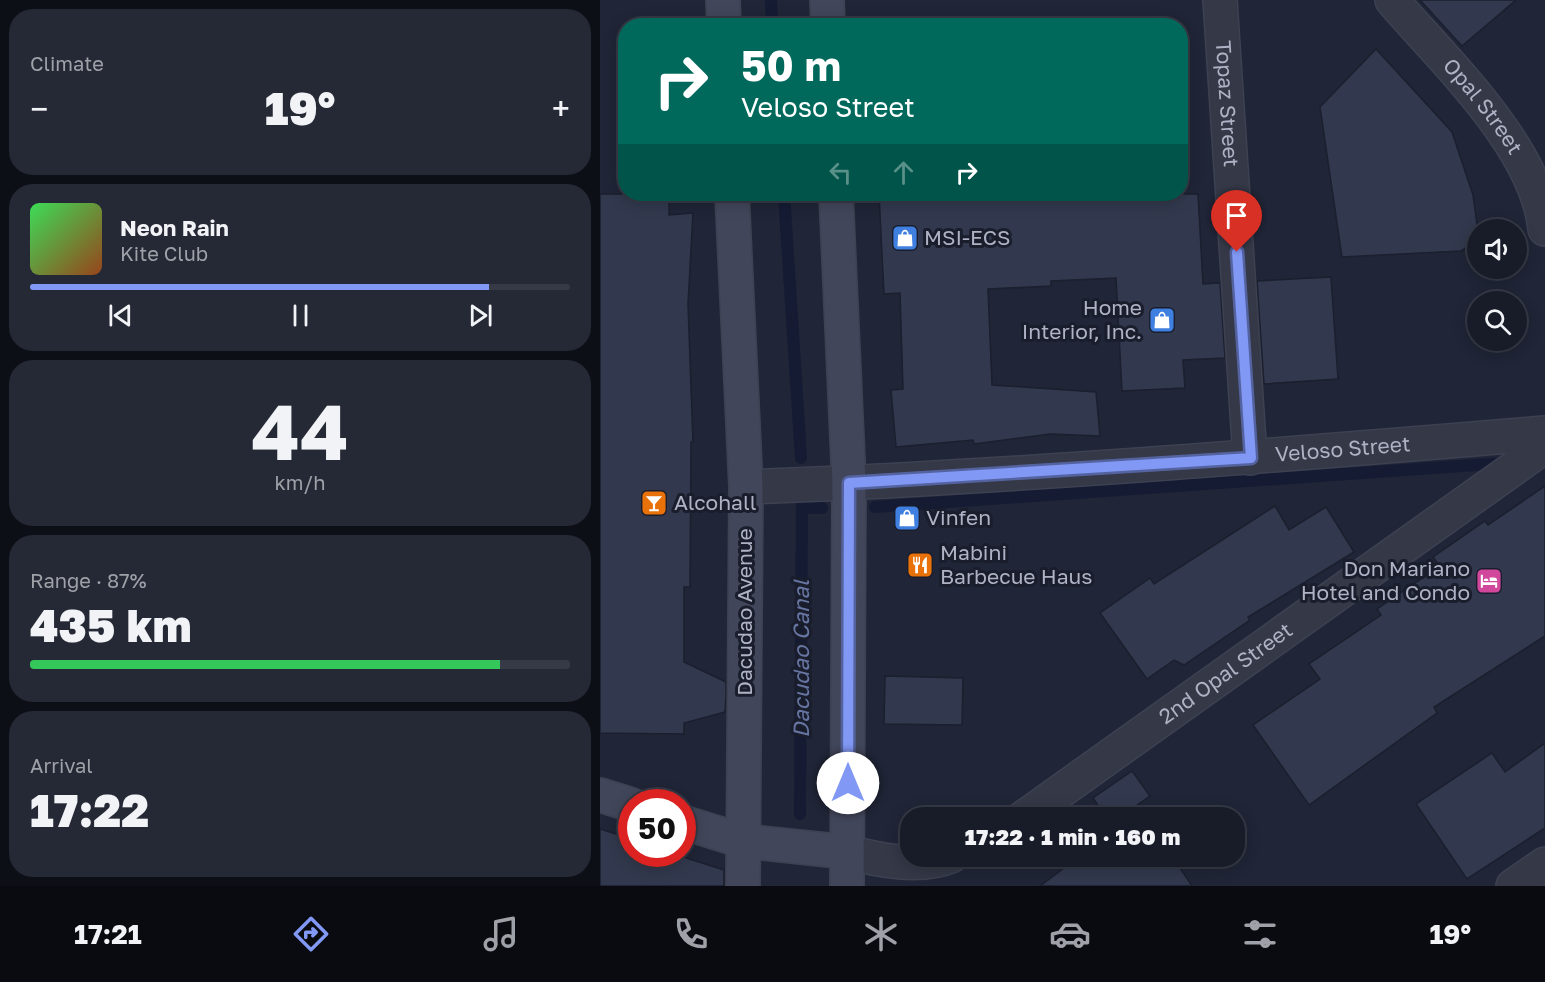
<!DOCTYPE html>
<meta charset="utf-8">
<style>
:root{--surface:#181c29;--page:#252935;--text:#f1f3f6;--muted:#9fa1a8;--line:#363a46;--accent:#8198f5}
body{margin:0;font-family:"Golos Text",sans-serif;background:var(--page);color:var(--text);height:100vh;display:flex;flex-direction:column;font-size:22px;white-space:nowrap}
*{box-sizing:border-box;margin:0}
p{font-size:20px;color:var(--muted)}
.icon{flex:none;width:33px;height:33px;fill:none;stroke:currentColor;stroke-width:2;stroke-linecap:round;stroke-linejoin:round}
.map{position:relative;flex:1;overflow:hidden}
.side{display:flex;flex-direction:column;gap:9px;padding:9px;background:#0d0f17;width:600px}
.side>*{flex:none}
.top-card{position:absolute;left:18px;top:18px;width:570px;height:183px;border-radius:24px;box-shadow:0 3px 15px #0003,0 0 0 2px var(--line);background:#00695c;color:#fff;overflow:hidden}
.controls{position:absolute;left:867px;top:219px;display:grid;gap:12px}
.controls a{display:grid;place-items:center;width:60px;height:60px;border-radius:50%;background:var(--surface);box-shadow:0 3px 15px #0003,0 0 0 2px var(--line);font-size:30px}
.speed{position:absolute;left:18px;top:789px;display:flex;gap:12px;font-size:30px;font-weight:700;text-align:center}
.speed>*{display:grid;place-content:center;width:78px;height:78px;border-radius:50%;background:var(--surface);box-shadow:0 3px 15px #0003,0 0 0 2px var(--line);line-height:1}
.speed .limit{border:9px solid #d22;background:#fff;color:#111}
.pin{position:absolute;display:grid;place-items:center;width:51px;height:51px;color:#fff;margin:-62px -26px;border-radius:50% 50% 50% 0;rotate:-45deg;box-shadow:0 0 6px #0007}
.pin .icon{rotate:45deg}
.me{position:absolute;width:66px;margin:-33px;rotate:0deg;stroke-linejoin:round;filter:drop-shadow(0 0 4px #0008)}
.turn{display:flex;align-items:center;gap:21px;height:126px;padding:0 24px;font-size:27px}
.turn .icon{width:78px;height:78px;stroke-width:2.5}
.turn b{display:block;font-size:42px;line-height:51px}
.lanes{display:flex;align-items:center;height:57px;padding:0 24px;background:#0003;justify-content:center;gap:30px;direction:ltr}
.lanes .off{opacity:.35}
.big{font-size:45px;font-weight:800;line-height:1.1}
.side .tile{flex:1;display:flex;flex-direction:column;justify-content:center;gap:9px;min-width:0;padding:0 21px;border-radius:24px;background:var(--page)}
.side .dial{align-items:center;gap:0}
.dial b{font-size:78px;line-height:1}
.song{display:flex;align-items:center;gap:18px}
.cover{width:72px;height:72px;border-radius:9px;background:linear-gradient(135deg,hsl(130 70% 55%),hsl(20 70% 35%))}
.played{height:6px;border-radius:3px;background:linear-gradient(90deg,var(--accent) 85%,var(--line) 85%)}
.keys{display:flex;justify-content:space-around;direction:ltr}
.heat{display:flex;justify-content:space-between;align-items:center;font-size:33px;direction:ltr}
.charge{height:9px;border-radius:4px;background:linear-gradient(90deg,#34c759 87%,var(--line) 0)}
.trip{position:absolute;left:300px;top:807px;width:345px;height:60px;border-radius:24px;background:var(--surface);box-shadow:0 3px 15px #0003,0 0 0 2px var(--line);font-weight:800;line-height:60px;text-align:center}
.dock{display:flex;height:96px;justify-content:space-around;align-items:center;background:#0a0b10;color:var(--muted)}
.dock .icon{width:42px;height:42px}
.dock .on{color:var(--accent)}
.dock b{font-size:27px;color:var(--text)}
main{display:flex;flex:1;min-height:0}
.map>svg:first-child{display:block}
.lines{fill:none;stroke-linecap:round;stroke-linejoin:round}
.stream{stroke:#141b33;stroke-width:12}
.building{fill:#32394e;stroke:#1b1f2e;stroke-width:1.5}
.street-casing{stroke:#3d4151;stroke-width:36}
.secondary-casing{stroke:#3d4151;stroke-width:36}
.street{stroke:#343847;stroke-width:33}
.secondary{stroke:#42465a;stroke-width:33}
.route-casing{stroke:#54639f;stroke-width:15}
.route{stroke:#8198f5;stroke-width:10}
.labels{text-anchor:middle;stroke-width:6;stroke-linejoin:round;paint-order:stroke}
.street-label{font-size:21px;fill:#aeb2c4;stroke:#191d2c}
.poi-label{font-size:21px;fill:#aeb2c4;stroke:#191d2c;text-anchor:start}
.water-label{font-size:22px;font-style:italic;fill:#6775a3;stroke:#191d2c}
</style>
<main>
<section class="side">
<div class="tile"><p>Climate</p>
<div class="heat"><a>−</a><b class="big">19°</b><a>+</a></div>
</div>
<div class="tile">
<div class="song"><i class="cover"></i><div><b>Neon Rain</b><p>Kite Club</p></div></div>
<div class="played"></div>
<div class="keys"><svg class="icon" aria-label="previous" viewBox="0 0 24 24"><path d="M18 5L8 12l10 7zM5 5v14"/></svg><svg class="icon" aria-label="pause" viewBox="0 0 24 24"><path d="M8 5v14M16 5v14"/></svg><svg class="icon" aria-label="next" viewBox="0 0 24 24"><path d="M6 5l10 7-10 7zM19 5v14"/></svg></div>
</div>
<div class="tile dial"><b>44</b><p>km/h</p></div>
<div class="tile"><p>Range · 87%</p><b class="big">435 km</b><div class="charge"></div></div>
<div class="tile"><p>Arrival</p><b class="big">17:22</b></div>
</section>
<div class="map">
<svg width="945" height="886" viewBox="0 0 945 886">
<rect width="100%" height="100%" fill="#202537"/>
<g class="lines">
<!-- stream -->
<g class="stream">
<polyline points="171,0 172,26"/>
<polyline points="184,194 201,458"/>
<polyline points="275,507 904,463"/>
<polyline points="202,508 222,508"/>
<polyline points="200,814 202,505"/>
</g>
</g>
<!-- building -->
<g class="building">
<polygon points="820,0 916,0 862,46"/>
<polygon points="776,49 852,132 873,195 878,232 878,240 861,251 742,257 720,107"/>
<polygon points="0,194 69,194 69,215 93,213 88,304 93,442 91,442 90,587 84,587 84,662 126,682 126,697 125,712 84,723 84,734 0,733"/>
<polygon points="279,194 598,194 603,284 620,283 625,358 583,360 585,388 522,391 516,278 451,281 451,286 388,289 392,385 496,392 500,436 450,434 374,444 373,440 296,447 291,390 303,389 300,293 284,294"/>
<polygon points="731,277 738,379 664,384 657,281"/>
<polygon points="945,486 945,636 834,707 837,713 709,805 653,725 720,679 709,664 781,615 777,609 840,566 833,557 885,521 888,525"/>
<polygon points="675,506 689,530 726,507 754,552 648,617 650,620 584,665 574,660 547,679 500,613 550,578 554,584"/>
<polygon points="285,676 363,678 362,725 284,724"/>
<polygon points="945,743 945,828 867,879 816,804 892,753 905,772"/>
<polygon points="532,771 550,796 536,806 545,818 506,818 493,798"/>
<polygon points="0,829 32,839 32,854 74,854 124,870 124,886 0,886"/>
<polygon points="480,856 572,856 592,886 440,886"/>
</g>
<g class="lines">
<defs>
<g id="street">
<path id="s1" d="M620 0 650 458"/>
<path id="s2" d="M792 0C844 61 937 147 945 229"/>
<path id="s3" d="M146 487C413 477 679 455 945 433"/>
<path id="s4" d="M423 818 945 446"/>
<path d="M247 852C278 860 320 869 351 856"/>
<polyline points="913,886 945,864"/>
</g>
<g id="secondary">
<polyline points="123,0 124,26"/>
<polyline points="227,0 228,26"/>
<polyline points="132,194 146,487 143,886"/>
<polyline points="236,194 249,483 247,886"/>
<polyline points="0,795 32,805"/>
<polyline points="82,822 143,841 247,852"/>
</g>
</defs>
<!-- street casing -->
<use href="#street" class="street-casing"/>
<!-- secondary casing -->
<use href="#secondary" class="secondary-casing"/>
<!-- street -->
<use href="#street" class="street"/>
<!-- secondary -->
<use href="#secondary" class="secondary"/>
</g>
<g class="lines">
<defs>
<polyline id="route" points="248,783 249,483 651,458 637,252"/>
</defs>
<!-- route casing -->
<use href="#route" class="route-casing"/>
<!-- route -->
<use href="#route" class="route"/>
</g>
<!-- icons -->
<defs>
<symbol id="shop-square" viewBox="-11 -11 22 22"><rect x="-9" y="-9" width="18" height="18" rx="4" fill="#3f7fe0" stroke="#191d2c"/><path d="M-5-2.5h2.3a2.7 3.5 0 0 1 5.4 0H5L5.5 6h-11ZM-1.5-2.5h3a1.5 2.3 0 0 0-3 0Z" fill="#fff"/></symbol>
<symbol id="bar-square" viewBox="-11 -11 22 22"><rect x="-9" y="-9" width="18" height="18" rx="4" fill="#e8710a" stroke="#191d2c"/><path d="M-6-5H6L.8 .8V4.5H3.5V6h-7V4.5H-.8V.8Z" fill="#fff"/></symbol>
<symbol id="restaurant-square" viewBox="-11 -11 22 22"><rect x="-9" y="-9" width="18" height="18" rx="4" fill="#e8710a" stroke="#191d2c"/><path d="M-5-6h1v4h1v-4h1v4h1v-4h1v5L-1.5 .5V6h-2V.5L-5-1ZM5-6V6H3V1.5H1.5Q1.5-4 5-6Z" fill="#fff"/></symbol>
<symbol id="hotel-square" viewBox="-11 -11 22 22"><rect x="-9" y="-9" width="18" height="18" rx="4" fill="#d1479c" stroke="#191d2c"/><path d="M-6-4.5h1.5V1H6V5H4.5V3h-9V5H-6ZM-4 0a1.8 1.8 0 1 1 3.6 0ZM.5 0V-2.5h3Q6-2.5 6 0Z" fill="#fff"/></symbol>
</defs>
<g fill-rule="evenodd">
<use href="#shop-square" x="290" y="223" width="30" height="30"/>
<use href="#shop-square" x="547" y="305" width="30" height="30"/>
<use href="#bar-square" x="39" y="488" width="30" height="30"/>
<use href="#shop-square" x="292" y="503" width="30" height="30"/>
<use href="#restaurant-square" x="305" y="550" width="30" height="30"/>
<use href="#hotel-square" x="874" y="566" width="30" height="30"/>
</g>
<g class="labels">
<!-- street labels -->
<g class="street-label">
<text dy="7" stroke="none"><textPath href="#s1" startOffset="104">Topaz Street</textPath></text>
<text dy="7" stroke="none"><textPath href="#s2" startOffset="140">Opal Street</textPath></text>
<text dy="7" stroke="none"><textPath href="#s3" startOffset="598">Veloso Street</textPath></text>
<text transform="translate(145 612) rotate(-90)" y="7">Dacudao Avenue</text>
<text dy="7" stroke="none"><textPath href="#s4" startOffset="249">2nd Opal Street</textPath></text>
</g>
<!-- poi labels -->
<g class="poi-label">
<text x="324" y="245">MSI-ECS</text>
<text x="542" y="315" text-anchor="end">Home<tspan x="542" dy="24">Interior, Inc.</tspan></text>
<text x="74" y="510">Alcohall</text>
<text x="326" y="525">Vinfen</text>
<text x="340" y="560">Mabini<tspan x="340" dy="24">Barbecue Haus</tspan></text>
<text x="870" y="576" text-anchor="end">Don Mariano<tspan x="870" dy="24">Hotel and Condo</tspan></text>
</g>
<!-- water labels -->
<g class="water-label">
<text transform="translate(201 659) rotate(-90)" y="8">Dacudao Canal</text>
</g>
</g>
</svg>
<div class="controls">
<a><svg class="icon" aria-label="sound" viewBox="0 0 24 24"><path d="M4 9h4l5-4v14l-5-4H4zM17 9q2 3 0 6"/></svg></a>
<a><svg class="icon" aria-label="search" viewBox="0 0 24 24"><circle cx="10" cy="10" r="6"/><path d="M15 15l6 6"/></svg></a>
</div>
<div class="speed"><div class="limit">50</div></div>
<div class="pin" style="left:637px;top:252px;background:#d93025"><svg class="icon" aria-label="arrive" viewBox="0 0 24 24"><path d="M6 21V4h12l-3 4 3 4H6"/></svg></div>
<svg class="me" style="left:248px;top:783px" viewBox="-20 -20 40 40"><circle r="19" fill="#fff"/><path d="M0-13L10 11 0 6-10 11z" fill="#8198f5"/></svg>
<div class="trip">17:22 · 1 min · 160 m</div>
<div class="top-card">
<div class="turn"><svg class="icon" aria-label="right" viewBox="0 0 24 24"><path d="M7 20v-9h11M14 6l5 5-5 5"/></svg><div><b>50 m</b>Veloso Street</div></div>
<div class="lanes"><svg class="icon off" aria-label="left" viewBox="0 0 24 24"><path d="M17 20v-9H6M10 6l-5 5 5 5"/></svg><svg class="icon off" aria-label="ahead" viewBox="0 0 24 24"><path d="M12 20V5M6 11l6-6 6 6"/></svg><svg class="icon" aria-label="right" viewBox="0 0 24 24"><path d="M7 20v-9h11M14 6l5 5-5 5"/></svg></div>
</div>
</div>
</main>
<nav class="dock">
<b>17:21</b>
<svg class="icon on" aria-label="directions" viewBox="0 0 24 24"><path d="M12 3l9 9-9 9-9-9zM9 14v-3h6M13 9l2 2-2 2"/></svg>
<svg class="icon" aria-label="music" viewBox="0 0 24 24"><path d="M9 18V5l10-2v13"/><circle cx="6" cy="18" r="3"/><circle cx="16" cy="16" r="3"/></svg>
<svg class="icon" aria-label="phone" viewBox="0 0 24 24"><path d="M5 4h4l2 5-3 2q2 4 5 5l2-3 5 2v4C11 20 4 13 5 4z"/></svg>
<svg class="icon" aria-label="climate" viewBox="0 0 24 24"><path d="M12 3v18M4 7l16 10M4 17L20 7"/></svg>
<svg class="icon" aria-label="car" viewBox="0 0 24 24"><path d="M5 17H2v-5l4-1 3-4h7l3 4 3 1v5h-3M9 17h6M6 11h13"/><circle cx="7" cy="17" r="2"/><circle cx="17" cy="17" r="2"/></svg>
<svg class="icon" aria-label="filters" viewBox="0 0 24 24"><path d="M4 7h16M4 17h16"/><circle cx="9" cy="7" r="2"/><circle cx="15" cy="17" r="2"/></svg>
<b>19°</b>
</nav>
